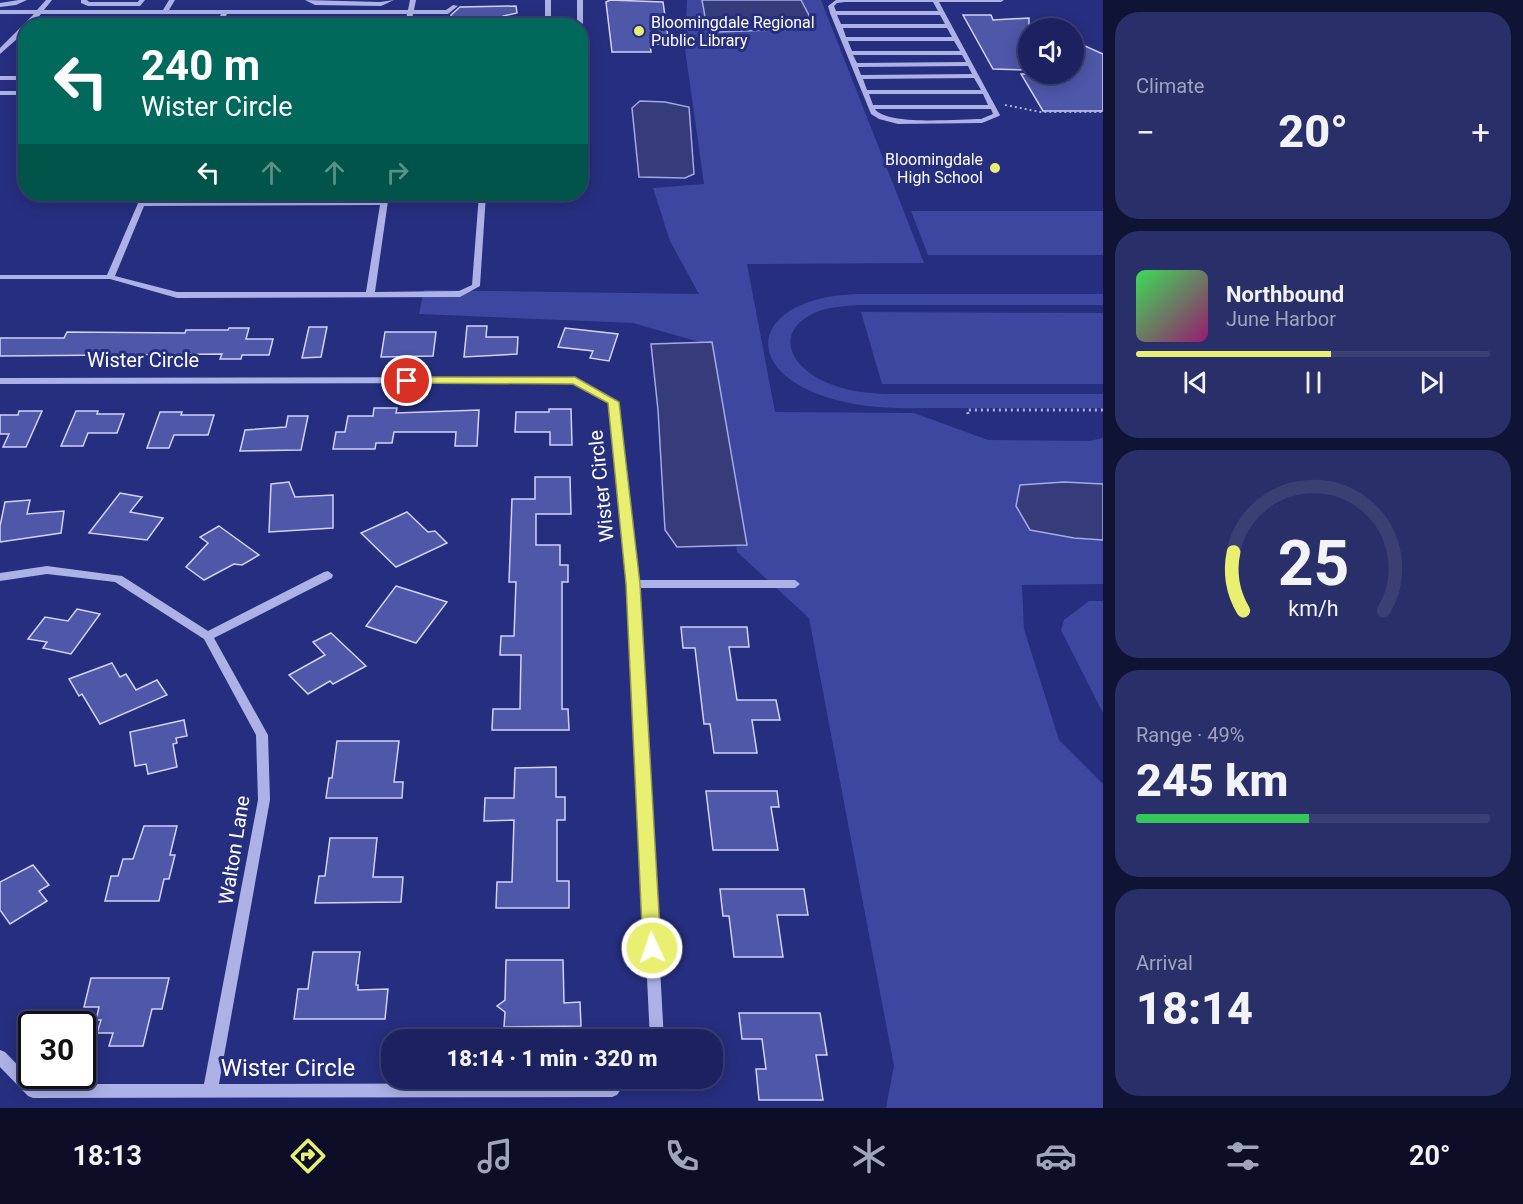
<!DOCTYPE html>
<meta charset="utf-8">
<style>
:root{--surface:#1c225f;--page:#292f68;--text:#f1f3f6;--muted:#a0a4bd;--line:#3a3f74;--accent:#e8ef71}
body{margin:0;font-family:Roboto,sans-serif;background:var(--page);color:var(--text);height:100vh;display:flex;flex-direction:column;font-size:22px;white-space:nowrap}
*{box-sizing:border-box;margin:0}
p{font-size:20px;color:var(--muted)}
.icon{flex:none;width:33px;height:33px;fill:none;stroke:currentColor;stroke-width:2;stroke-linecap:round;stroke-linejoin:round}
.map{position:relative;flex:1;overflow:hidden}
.panel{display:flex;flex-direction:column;gap:12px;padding:12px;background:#0f1334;width:420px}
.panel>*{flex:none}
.top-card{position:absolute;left:18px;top:18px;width:570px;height:183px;border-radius:24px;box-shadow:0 3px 15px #0003,0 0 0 2px var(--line);background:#00695c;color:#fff;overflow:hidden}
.buttons{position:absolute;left:1018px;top:18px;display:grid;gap:12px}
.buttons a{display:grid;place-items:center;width:66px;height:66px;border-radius:50%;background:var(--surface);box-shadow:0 3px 15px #0003,0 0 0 2px var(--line);font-size:30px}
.speed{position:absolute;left:18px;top:1011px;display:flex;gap:12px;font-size:30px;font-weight:700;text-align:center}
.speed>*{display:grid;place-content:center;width:78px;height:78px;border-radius:50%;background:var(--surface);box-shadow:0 3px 15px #0003,0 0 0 2px var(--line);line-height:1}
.speed .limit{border:3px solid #111;border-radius:9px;background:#fff;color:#111}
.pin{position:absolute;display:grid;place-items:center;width:51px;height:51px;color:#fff;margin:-26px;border:3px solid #fff;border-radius:50%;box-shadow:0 2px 6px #0007}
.me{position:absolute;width:66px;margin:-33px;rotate:357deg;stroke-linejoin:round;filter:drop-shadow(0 0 4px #0008)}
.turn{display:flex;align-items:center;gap:21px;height:126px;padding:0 24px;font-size:27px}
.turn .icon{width:78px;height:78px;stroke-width:2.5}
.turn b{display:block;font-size:42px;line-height:51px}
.lanes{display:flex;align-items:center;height:57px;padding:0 24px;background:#0003;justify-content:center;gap:30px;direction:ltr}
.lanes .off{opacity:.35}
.big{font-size:45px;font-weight:800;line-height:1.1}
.panel .card{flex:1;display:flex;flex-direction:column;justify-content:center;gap:9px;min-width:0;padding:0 21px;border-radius:24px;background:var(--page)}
.panel .dial{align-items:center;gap:0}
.dial svg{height:156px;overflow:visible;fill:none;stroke:var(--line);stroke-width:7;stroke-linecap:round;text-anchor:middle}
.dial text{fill:var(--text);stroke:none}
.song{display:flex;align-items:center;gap:18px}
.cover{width:72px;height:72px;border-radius:9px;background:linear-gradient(135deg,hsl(130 70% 55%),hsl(320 70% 35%))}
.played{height:6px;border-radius:3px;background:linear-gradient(90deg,var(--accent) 55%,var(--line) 55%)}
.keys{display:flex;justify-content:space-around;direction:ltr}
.heat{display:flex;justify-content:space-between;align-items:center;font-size:33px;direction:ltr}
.charge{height:9px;border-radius:4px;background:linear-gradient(90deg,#34c759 49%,var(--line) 0)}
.trip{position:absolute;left:381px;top:1029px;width:342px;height:60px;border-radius:24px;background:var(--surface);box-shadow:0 3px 15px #0003,0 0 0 2px var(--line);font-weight:800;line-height:60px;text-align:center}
.tabs{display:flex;height:96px;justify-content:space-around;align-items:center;background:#0b0e26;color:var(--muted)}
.tabs .icon{width:42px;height:42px}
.tabs .on{color:var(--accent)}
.tabs b{font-size:27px;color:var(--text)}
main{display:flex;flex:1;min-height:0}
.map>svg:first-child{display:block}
.green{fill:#3d479f}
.water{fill:#363c79;stroke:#a1a9e6;stroke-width:1.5}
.building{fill:#4e57a8;stroke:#d0d3f5;stroke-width:1.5}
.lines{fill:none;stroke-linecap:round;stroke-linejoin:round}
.path-far1{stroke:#acb2e6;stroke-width:2;stroke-dasharray:2 3;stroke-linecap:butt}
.path{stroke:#acb2e6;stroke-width:3;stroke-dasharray:2 4;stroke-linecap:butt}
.minor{fill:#acb2e6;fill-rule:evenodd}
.route{fill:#e8ef71;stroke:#979b49;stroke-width:1.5}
.poi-dot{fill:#e8ef71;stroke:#262e7f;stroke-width:2}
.labels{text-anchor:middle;stroke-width:6;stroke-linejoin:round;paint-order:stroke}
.far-poi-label{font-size:16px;fill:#fff;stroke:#262e7f;text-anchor:start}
.street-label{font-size:20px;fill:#fff;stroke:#262e7f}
.near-street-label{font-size:24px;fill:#fff;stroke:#262e7f}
</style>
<main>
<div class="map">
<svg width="1103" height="1108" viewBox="0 0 1103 1108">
<rect width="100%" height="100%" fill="#262e7f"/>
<!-- green -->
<g class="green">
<polygon points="687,0 821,0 924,263 747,264 775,412 914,413 988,440 1089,441 1103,438 1103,584 1022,585 1024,629 1059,740 1103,784 1103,1108 886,1108 894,1066 809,618 737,552 706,344 633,323 419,314 424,290 699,294 670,241 653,188 704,184 685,49"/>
<polygon points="911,211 1103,211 1103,255 928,255"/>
<path d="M856 294H1103V305H859C844 306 828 307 814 313 782 328 784 355 811 374 833 389 860 393 886 394H1103V408C1051 408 1000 408 948 408 912 408 875 410 840 401 736 375 748 298 856 294Z"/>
<polygon points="861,312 1103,313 1103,384 882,384"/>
<polygon points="1089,601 1103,601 1103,713 1061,630 1064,620"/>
</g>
<!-- water -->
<g class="water">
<polygon points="702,0 801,0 814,25 802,29 717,32 707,28"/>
<polygon points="62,19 190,19 201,23 200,26 44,25"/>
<polygon points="640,101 665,102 689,107 694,174 685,178 639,177 632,108"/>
<polygon points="712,342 747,545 677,547 665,530 658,410 651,344"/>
<polygon points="1064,482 1103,484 1103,540 1074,538 1030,530 1016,506 1020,485"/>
</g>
<!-- building -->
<g class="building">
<polygon points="610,0 663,2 668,37 660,37 660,44 650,44 651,52 612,52 606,2"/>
<polygon points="516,6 517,13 503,16 503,22 451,21 451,15 460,7"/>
<polygon points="963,15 991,15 993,20 1029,18 1029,70 993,69"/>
<polygon points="1074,41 1103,54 1103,111 1043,111 1021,74 1074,74"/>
<polygon points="467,326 487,326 486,337 518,337 517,354 464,357"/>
<polygon points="309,327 327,327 321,357 302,358"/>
<polygon points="229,328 249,328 246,339 273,339 269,355 242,355 241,359 220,359 222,354 0,356 0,338 64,338 67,332 185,333 186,330 228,330"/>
<polygon points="565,328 618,334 609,361 590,358 593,351 558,347"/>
<polygon points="385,332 436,332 433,356 381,357"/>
<polygon points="374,408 397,408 396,413 479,410 477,446 455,446 456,432 394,432 392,443 376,443 375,449 333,449 336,432 345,432 348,416 373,416"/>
<polygon points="549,409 571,409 572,445 550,445 550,432 515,432 516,412 549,412"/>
<polygon points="19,411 42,411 26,447 3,447 9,434 0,434 0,415 18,415"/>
<polygon points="76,411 98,411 97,414 124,414 117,433 88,433 83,446 61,446"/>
<polygon points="160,412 182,412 181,415 214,415 208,435 174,435 169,448 147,448"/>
<polygon points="288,416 308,416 301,450 240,451 245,430 286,427"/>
<polygon points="535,477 570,477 571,514 536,514 536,545 560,545 560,565 568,565 568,582 562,582 562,709 568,709 569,730 492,730 493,709 520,709 521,655 500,655 501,636 514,636 516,582 509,582 512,499 535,499"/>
<polygon points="289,482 295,497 333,495 333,528 269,532 271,484"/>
<polygon points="120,493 142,497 130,512 163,518 147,540 89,533"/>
<polygon points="30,500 27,514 64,511 61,533 0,542 0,526 5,502"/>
<polygon points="407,512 428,532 435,531 447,543 396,567 361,533"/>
<polygon points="219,526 259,555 242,565 234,564 204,580 186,567 208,543 200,537"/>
<polygon points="396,586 447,602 416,643 366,626"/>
<polygon points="77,609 100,614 71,654 43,648 47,642 28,639 45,617 68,621"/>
<polygon points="681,627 747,627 749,647 729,647 737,700 776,700 780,720 752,720 757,753 714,753 710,724 704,724 695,648 683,648"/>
<polygon points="331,633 366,666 333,684 330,681 308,694 289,675 325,655 313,642"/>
<polygon points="112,663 120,677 126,674 136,690 157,680 167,695 100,724 82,694 79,696 69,679"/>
<polygon points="184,720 187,736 176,738 177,743 173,744 177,767 148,774 146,764 135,766 130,732"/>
<polygon points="337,741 399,741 394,782 403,782 402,798 326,798 329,778 332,778"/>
<polygon points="556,767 556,797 565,797 565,820 557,820 557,881 569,881 569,908 496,908 497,882 512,882 514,820 484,821 485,798 514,798 515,768"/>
<polygon points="706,791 777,791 779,807 771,807 778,850 713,850"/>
<polygon points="144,826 177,826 170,855 175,855 169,879 164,879 159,901 105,901 111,876 118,876 123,859 133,859"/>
<polygon points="330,838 377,838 373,877 403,877 401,902 315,903 319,876 325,876"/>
<polygon points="33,865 49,885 39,891 47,901 10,924 0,910 0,882"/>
<polygon points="720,889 804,889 808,915 777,915 783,957 734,957 729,916 723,916"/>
<polygon points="313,952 360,952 356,985 358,985 358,990 388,989 385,1019 294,1019 298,989 308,989"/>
<polygon points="506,960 563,960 564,1003 580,1002 581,1026 504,1027 505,1012 497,1006 505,1000"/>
<polygon points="91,978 169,978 162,1009 152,1009 143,1046 109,1046 113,1033 97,1033 101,1020 96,1020 99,1007 84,1007"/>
<polygon points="739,1013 820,1013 827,1055 816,1055 823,1100 759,1100 756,1069 766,1069 762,1039 742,1039"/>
</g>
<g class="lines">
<!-- path-far1 -->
<polyline class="path-far1" points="1005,105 1041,112 1103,112"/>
<!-- path -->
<polyline class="path" points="968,414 967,410 1103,410"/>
<!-- minor -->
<g class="minor">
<polygon points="19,0 27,0 16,5 0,7 0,3"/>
<polygon points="46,0 52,0 44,10 163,10 169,0 175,0 169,10 408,10 410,0 416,0 414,10 446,10 453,5 458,6 448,14 413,14 411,26 405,26 407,14 227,14 221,26 215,26 221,14 41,14 31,26 26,26 26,31 0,54 0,48 34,14 0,14 0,10 37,10"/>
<polygon points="81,0 87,0 89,2 138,2 139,0 145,0 140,6 88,6 81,3"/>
<polygon points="305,0 380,2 394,0 381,6 315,5"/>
<rect x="545" y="0" width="6" height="26"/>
<polygon points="577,0 583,0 583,62 580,64 580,26 577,26"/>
<path d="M836 0H1004L1001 2H939L1000 115 999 116 982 123 898 124 879 119 871 114 830 13 828 6ZM845 2H933L938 11H836L834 6 837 3ZM837 15H940L945 24H841ZM843 28H947L952 37H846ZM848 41H954L960 51H852ZM853 55H962L966 62 857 63ZM968 66 972 74 861 75 858 67ZM974 78 981 90H867L863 79ZM869 94H983L988 105H873ZM875 109H991L993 114 981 119C959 119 887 126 875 109Z"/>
<polygon points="246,24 382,24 385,26 243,26"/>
<rect x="0" y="76" width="26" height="4"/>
<rect x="0" y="91" width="26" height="4"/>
<path d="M142 194H150L146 202 381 201 383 194H389L375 292 459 291 472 285 479 194H486L480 286 460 297 177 298 110 279H0V275H107ZM380 205 366 292H177L115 276 144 206Z"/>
<polygon points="575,377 618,402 638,580 795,580 800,584 795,588 639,588 664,1040 650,1040 628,584 609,403 573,383 0,384 0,378"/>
<polygon points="47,566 122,576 208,631 324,572 328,571 333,575 332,578 214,638 268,735 270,800 219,1084 608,1083 612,1078 629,1078 617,1095 612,1097 33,1098 28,1096 0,1067 0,1050 5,1052 36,1084 204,1084 258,800 256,735 204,639 115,582 47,574 0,581 0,573"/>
</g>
</g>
<!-- route -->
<polygon class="route" points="407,377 575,377 619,402 640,584 661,948 658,954 652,956 646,954 643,948 626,584 608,403 573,384 403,383 403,378"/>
<!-- markers -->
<g class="poi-dot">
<circle cx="639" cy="31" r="6"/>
<circle cx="995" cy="168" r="6"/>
</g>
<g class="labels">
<!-- far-poi labels -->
<g class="far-poi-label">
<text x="651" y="28">Bloomingdale Regional<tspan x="651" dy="18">Public Library</tspan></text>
<text x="983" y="165" text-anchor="end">Bloomingdale<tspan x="983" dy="18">High School</tspan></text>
</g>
<!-- street labels -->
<g class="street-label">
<text x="143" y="367">Wister Circle</text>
<text transform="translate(601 486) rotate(-96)" y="7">Wister Circle</text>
<text transform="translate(234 850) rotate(-81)" y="7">Walton Lane</text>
</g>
<!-- near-street labels -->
<g class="near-street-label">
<text x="288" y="1076">Wister Circle</text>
</g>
</g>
</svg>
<div class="buttons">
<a><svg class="icon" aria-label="sound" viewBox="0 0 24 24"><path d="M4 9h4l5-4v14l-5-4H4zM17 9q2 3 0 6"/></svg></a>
</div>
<div class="speed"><div class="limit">30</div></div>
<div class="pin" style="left:407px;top:381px;background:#d93025"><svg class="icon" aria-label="arrive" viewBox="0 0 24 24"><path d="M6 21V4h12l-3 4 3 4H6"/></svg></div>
<svg class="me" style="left:652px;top:948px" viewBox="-20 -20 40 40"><circle r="17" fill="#e8ef71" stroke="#fff" stroke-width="3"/><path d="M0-11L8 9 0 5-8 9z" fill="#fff"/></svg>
<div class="trip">18:14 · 1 min · 320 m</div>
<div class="top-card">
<div class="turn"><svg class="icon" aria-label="left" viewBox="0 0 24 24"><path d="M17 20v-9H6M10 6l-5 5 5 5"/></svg><div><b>240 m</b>Wister Circle</div></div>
<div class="lanes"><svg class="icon" aria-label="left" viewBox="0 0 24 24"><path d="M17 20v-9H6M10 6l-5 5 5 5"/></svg><svg class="icon off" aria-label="ahead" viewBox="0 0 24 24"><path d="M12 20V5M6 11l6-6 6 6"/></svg><svg class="icon off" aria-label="ahead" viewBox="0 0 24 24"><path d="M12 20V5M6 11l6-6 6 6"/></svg><svg class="icon off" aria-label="right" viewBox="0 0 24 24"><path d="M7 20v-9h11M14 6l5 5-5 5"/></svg></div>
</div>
</div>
<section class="panel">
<div class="card"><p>Climate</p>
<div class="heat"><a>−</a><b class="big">20°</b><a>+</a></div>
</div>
<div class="card">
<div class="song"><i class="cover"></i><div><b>Northbound</b><p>June Harbor</p></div></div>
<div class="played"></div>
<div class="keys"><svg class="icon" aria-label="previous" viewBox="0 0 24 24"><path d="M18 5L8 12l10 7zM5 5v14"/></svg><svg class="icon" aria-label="pause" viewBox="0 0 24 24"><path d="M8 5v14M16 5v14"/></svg><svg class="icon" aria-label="next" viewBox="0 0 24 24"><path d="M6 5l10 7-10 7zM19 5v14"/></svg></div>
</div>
<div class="card dial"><svg viewBox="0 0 100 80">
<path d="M14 69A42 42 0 1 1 86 69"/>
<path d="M14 69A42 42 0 0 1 9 39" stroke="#e8ef71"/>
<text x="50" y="56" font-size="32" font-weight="700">25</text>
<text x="50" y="72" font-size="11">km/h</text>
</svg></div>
<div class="card"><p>Range · 49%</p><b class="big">245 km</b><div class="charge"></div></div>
<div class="card"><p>Arrival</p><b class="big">18:14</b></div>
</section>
</main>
<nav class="tabs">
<b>18:13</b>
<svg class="icon on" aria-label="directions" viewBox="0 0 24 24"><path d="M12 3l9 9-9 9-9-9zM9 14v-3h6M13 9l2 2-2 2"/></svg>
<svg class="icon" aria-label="music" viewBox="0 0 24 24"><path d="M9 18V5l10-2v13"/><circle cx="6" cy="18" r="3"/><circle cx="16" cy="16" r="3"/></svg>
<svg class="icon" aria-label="phone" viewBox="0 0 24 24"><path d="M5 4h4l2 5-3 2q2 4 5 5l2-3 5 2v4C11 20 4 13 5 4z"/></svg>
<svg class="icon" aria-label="climate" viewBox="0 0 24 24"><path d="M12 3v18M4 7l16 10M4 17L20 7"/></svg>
<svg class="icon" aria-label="car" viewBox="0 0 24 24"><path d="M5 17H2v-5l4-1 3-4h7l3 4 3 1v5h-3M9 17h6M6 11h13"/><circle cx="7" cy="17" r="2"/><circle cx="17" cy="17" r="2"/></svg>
<svg class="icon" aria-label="filters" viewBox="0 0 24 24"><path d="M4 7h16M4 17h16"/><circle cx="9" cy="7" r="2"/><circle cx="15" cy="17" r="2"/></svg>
<b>20°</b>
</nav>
